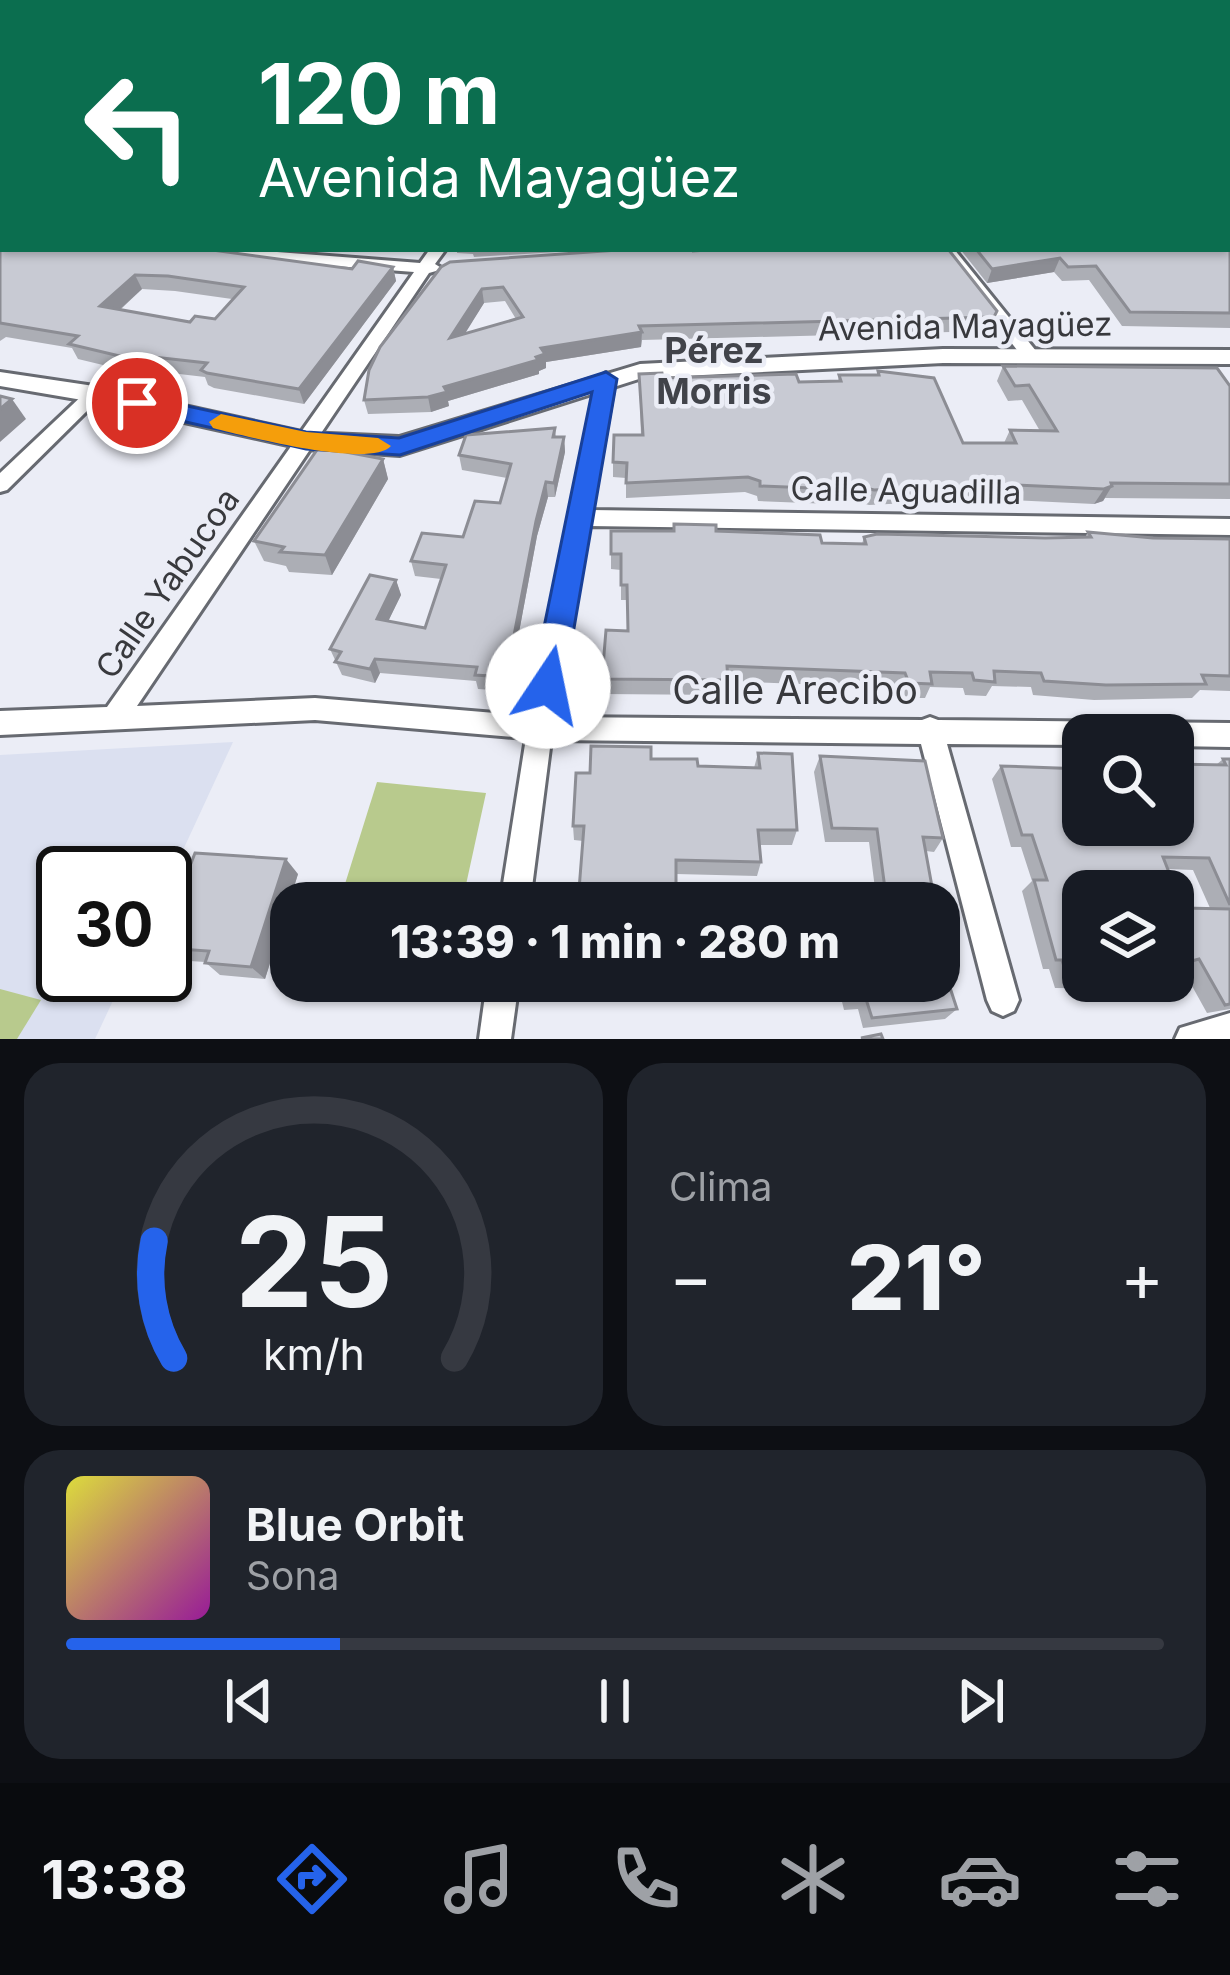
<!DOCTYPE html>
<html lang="es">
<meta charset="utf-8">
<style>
:root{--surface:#171b24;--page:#20242c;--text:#f1f3f6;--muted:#9ea1a6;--line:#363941;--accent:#2563eb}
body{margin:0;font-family:Inter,sans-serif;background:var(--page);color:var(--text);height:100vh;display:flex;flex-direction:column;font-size:45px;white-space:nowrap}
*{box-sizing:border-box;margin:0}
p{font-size:39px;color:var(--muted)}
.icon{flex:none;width:66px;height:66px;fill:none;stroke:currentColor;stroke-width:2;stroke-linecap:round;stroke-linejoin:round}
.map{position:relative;height:1039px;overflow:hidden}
.details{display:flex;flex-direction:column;gap:24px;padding:24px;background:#0d0f14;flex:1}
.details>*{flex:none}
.guide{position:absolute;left:0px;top:0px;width:1230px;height:252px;box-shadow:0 3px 9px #0004;background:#0b6e4f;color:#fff;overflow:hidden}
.fabs{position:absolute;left:1062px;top:714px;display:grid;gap:24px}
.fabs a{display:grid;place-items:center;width:132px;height:132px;border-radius:24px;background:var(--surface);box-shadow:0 3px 9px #0004;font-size:60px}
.speed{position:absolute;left:36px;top:846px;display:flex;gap:24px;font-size:60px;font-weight:700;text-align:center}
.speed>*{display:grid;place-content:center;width:156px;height:156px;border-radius:50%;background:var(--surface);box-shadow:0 3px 9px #0004;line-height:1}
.speed .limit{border:6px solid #111;border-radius:18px;background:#fff;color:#111}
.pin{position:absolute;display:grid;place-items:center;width:102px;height:102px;color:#fff;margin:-51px;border:6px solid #fff;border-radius:50%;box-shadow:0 3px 12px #0007}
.me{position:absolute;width:132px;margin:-66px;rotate:11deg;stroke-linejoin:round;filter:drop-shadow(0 0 9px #0008)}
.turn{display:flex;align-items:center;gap:42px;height:252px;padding:0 60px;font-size:54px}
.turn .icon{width:156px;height:156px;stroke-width:2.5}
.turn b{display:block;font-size:84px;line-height:102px}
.big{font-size:90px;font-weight:800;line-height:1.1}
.details .card{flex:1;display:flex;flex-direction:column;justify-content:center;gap:18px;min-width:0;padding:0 42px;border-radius:36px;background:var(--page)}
.details .dial{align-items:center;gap:0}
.dial svg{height:312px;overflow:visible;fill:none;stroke:var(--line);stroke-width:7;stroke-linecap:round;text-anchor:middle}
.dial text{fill:var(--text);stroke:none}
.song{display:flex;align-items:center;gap:36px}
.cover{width:144px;height:144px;border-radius:18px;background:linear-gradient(135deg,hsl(60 70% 55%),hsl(300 70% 35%))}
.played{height:12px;border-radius:6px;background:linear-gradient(90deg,var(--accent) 25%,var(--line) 25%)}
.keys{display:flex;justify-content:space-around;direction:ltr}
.heat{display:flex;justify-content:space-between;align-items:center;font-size:66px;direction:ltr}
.details .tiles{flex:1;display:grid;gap:24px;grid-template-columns:1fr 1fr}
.card:last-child{grid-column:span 2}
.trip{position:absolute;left:270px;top:882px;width:690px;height:120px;border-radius:36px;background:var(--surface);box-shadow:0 3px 9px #0004;font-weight:800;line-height:120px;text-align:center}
.menu{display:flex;height:192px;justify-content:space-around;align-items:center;background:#090b0e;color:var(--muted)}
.menu .icon{width:84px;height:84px}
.menu .current{color:var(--accent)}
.menu b{font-size:54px;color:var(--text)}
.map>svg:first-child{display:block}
.built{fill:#dbe0f0}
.green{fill:#b8ca8d}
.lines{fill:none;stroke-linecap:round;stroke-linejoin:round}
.street-casing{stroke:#676a71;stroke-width:6}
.secondary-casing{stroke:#676a71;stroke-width:6}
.primary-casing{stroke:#676a71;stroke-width:6}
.street{fill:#fff;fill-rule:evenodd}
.secondary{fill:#fff;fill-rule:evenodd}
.primary{fill:#fff;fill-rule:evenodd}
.wall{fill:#acaeb5;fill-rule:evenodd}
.shaded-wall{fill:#8c8d94}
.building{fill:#c8cad3;stroke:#8c8d94;stroke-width:3;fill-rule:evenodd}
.route{fill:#2563eb;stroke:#184099;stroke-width:3}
.slow{fill:#f59e0b}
.labels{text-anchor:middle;stroke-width:9;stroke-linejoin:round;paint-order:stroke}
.street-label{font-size:33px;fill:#38393d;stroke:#ebedf6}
.neighbourhood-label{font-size:36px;font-weight:bold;fill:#41434a;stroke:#ebedf6}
.near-street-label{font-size:39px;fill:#38393d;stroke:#ebedf6}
</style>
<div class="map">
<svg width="1230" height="1039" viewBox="0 0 1230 1039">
<rect width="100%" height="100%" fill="#ebedf6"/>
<!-- built -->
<polygon class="built" points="233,742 165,889 165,873 63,873 63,975 125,975 95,1039 0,1039 0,755"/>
<!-- green -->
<g class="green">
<polygon points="0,0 328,0 3,3 3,181"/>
<polygon points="377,782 486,793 462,903 339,903"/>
<polygon points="0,989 41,1000 17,1039 0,1039"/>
</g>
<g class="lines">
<defs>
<g id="street">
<polygon points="173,249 239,249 420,263 430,249 446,249 435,264 443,269 429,273 137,706 315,698 530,716 597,379 606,373 615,379 592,510 1230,519 1230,535 589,526 555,717 922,720 930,717 938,720 1230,723 1230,747 1173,746 1173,735 1083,735 1083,745 947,744 1019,1000 1014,1011 1003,1016 992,1011 987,1000 921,744 551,740 530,903 500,903 526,738 315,720 0,735 0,711 107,707 414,272 181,254"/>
<polygon points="938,249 954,249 1036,351 1036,359 1024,359"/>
<polygon points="94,388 100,390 103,394 100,398 7,490 0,492 0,473 88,390"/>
<polygon points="487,981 519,981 511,1039 479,1039"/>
<polygon points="1230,1013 1230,1039 1175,1039 1180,1028"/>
</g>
<polygon id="secondary" points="943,349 1230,350 1230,364 943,363 642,378 400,455 306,449 94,402 0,386 0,372 94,386 306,433 399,437 640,364"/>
<g id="primary">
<polygon points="1036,0 1054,0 1056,3 1038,3"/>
<polygon points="1227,94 1230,95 1230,105 1227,104"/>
</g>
</defs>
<!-- street casing -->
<use href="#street" class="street-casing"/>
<!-- secondary casing -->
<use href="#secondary" class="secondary-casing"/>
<!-- primary casing -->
<use href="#primary" class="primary-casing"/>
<!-- street -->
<use href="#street" class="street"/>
<!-- secondary -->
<use href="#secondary" class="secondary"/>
<!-- primary -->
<use href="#primary" class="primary"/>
</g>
<!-- wall -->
<g class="wall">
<polygon points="614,0 869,0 871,3 614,3"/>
<polygon points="904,0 1040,0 1040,3 906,3"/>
<polygon points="1058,0 1187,0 1191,3 1064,3"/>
<polygon points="1230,155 1230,328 1122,326 1089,280 1062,281 1054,272 987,283 960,249 1227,249 1227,156"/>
<path d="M0 179 3 249 352 269 393 267 396 281 304 404 214 388 208 385 205 377 162 372 157 378 78 359 72 348 6 337 0 341ZM142 289 175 291 232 299 215 319 190 322 120 310Z"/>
<polygon points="457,249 606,249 474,257 473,254 457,253"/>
<path d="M693 251 997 311 988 331 642 340 641 347 546 362V368L539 371V374L448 401 449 406 431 412 368 414 364 400 441 267ZM505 301 516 319 464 334 484 303Z"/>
<polygon points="1003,366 1230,386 1230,499 1105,498 1103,501 1094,504 988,499 869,505 834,495 831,504 758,501 757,496 745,492 626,498 626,478 613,477 613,462 641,435 639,374 663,378 799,382 838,381 839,375 877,375 878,371 963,443 1004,443 1010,430 1040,431 1022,400 1008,401 997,381"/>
<polygon points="555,428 556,437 564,437 565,452 555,497 548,497 537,536 508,691 478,689 476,681 380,673 375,683 342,675 330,649 396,580 401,595 388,621 425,628 441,579 415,576 411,561 463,537 500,503 507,478 462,470 459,455"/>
<polygon points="383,459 388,479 332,575 289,572 286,566 264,561 254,541"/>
<polygon points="611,531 716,531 822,543 862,544 864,537 1045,538 1085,537 1088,532 1153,538 1230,539 1230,691 1200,690 1192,698 1094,700 1033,695 1031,687 992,686 986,696 965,695 963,688 930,687 925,698 902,698 898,688 727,681 725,695 602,694 602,679 627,631 627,600 621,600 621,570 611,569"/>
<polygon points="758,753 797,830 792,845 760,845 761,862 757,876 676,874 583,841 574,840 573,826 590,773 651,759 698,766 754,768"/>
<polygon points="820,756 943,838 934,852 926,851 935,903 858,903 862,896 876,896 869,842 825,842 814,772"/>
<path d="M1223 759H1230V1009L1207 1013 1182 968 1173 971V891H1083V981H1142L1128 989 1055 988 1049 969H1043L1022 891 1032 881 1021 847H1011L992 779 1001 766 1083 825 1216 765ZM1168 869 1193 870 1210 908H1183Z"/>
<polygon points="298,874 265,979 220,975 205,962 175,960 165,953 165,930"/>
<polygon points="837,981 939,981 957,1009 945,1019 863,1028 858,1009 844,1010"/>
</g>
<!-- shaded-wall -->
<g class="shaded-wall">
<polygon points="3,52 3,75 0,77 0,54"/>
<polygon points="1060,258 1054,272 987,283 992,269"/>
<polygon points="393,267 396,281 304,404 299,389"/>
<polygon points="135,275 142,289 107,321 100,306"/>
<polygon points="482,289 484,303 453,353 450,338"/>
<polygon points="642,332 641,347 546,362 546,368 539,371 539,374 448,401 449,406 431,412 428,397 444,387 536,357 541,348"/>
<polygon points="154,357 162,372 157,378 149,363"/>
<polygon points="12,399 26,419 0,442 0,409"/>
<polygon points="564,437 565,452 555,497 554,483"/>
<polygon points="383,459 388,479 332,575 325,555"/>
<polygon points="546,482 548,497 537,536 508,691 506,677 536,521"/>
<polygon points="1112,486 1103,501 1094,504 1104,489"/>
<polygon points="396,580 401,595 382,634 377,619"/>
<polygon points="375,659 380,673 375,683 370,669"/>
<polygon points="286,859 298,874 265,979 251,967"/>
<polygon points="1199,959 1182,968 1173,971 1173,966"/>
</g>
<!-- building -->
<g class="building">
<polygon points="459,0 533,0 532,3 458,3"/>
<polygon points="614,0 756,0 757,3 614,3"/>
<polygon points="801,0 869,0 871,3 802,3"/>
<polygon points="924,0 1028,0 1022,3 926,2"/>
<polygon points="1084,0 1187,0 1191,3 1090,3"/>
<polygon points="1227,38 1230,40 1230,76 1227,75"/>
<polygon points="1230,155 1230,203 1227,200 1227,156"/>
<path d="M3 177V249H205L352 269 358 261 393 267 299 389 207 373 201 370 207 363 154 357 149 363 69 344 78 336 0 323V179ZM135 275 168 276 244 287 215 319 195 316 190 322 100 306Z"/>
<polygon points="1230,208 1230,313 1130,312 1096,266 1068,267 1060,258 992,269 976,249 1227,249 1227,209"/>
<path d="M632 249H692L693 251 724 249H948L997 311 994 317 639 326 642 332 541 348 545 354 536 357 538 360 444 387 447 392 428 397 364 400 369 370 380 347 441 267 450 262ZM503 287 523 317 450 338 482 289Z"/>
<polygon points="1003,366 1217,368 1230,386 1230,484 1111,483 1112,486 1104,489 995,484 874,490 833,479 835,489 760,486 760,481 748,477 626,483 627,463 613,462 614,435 643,435 639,374 662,373 663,378 796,374 799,382 841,381 839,375 879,375 878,371 934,378 963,443 1016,443 1010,430 1057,431 1029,385 1015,386"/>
<polygon points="0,396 12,399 0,409"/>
<polygon points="555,428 553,437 564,437 554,483 546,482 536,521 506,677 475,675 477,667 375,659 370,669 335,662 341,652 330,649 370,575 396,580 377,619 425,628 446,565 411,561 422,533 463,537 475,501 500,503 511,464 459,455 466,435"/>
<polygon points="319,447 383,459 325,555 280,552 284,547 254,541"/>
<polygon points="674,524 716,525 716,531 820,535 822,543 866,544 864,537 877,534 1045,538 1091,537 1088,532 1153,538 1230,539 1230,676 1202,675 1206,684 1106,685 1044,681 1041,673 994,671 995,682 974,680 972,673 930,672 932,684 909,683 905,673 727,666 728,680 602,679 606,630 628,631 627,585 621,585 621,554 611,554 611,531 674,531"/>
<polygon points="591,746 651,747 651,759 697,759 698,766 760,768 758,753 792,754 797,830 758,830 761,862 676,860 676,903 578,903 584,826 573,826 576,773 590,773"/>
<polygon points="820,756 925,761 943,838 923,837 935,903 863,903 862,896 886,896 877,829 832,828"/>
<polygon points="1223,759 1230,759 1230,905 1209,858 1163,857 1183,908 1230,909 1230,1004 1225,1005 1199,959 1173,966 1173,891 1083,891 1083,979 1068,979 1062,960 1056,960 1034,880 1047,880 1032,835 1022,835 1001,766 1083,769 1083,825 1173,825 1173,764 1226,765"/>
<polygon points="195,853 286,859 251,967 205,963 209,951 165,948 165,930"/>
<polygon points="939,954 957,1009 872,1018 866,999 852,1000 848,981 939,981"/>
<polygon points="881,1034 883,1039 861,1038"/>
</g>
<!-- route -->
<polygon class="route" points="606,372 617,379 564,686 560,696 548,700 537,696 532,686 592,392 400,455 306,449 137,411 125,403 137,395 306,432 399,438"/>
<!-- slow -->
<path class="slow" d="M221 414 306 432 378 438 391 446C370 469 245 436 213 428L209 422Z"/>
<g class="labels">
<!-- street labels -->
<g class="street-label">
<text transform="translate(965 326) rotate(-1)" y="12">Avenida Mayagüez</text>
<text transform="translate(906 490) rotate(1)" y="12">Calle Aguadilla</text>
<text transform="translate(167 583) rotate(-55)" y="12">Calle Yabucoa</text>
</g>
<!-- neighbourhood labels -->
<g class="neighbourhood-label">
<text x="714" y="363">Pérez<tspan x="714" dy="41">Morris</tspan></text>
</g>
<!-- near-street labels -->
<g class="near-street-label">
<text x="795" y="704">Calle Arecibo</text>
</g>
</g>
</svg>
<div class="fabs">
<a><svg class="icon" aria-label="search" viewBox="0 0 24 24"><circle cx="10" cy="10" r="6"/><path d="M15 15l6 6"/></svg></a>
<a><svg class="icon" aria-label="layers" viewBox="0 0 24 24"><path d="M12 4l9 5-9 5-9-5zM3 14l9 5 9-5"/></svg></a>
</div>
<div class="speed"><div class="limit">30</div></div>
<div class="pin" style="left:137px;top:403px;background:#d93025"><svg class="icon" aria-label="arrive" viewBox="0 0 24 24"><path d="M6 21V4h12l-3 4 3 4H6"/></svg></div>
<svg class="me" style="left:548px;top:686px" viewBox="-20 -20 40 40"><circle r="19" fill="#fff"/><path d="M0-13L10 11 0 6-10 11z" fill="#2563eb"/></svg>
<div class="trip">13:39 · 1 min · 280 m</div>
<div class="guide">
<div class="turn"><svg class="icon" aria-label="left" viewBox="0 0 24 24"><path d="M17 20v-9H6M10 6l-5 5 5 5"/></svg><div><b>120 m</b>Avenida Mayagüez</div></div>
</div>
</div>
<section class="details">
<div class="tiles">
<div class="card dial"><svg viewBox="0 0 100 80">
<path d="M14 69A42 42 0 1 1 86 69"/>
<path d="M14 69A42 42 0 0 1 9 39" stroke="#2563eb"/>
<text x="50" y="56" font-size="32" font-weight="700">25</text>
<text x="50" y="72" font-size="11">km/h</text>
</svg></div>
<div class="card"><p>Clima</p>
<div class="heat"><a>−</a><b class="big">21°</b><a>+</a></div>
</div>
<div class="card">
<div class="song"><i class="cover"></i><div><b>Blue Orbit</b><p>Sona</p></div></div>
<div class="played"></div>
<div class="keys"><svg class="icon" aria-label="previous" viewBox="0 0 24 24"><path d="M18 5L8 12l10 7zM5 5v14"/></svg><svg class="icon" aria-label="pause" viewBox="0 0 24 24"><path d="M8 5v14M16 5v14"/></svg><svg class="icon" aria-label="next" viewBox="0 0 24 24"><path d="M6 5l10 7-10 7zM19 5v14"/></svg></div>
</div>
</div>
</section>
<nav class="menu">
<b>13:38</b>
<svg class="icon current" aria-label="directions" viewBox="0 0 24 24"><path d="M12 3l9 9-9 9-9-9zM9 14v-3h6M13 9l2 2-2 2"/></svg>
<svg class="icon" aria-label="music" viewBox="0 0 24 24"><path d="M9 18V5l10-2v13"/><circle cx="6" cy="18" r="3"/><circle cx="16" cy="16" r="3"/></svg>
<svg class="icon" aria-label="phone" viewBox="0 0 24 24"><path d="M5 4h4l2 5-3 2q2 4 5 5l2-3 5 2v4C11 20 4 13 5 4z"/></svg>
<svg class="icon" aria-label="climate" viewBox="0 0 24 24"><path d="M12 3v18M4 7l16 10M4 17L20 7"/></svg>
<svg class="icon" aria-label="car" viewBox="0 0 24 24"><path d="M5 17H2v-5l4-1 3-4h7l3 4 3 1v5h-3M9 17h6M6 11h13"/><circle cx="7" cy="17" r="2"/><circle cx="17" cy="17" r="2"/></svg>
<svg class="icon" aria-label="filters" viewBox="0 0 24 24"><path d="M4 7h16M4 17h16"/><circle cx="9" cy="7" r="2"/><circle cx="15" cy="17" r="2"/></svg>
</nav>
